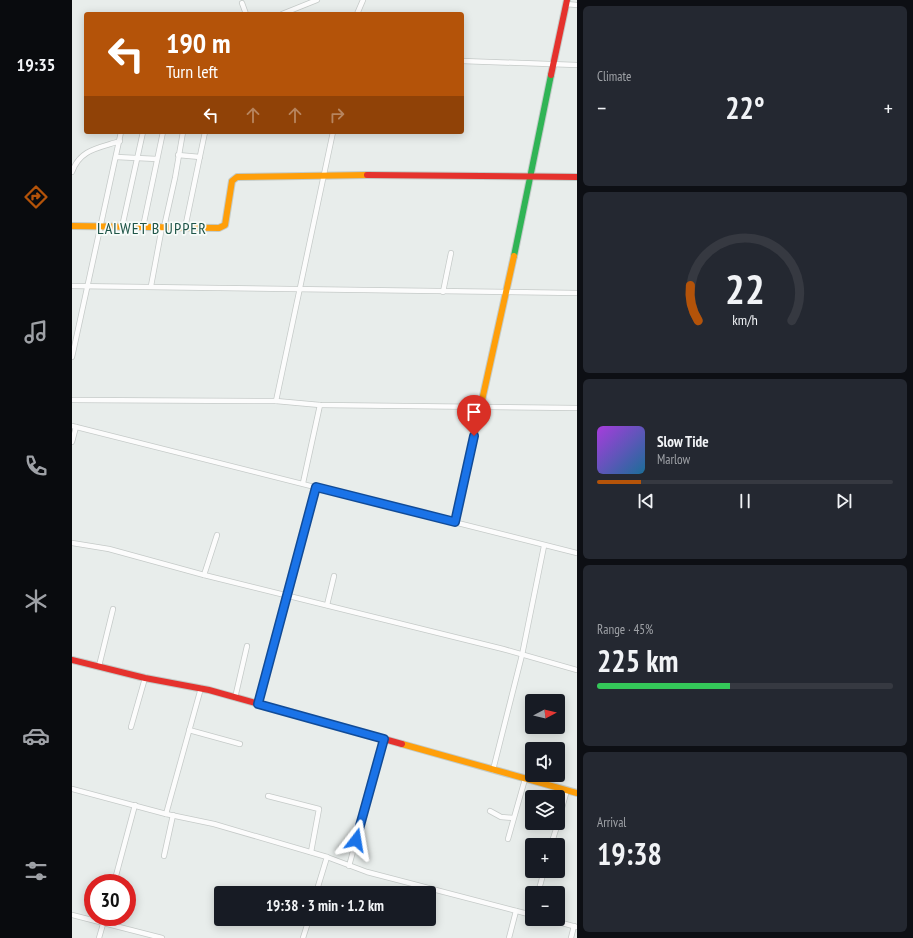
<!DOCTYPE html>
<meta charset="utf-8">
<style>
:root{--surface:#171b24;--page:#242831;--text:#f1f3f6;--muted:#9ea1a6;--line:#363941;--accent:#b45309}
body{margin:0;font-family:"PT Sans Narrow",sans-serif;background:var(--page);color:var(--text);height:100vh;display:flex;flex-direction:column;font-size:15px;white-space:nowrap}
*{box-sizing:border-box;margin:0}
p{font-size:13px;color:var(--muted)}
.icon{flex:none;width:22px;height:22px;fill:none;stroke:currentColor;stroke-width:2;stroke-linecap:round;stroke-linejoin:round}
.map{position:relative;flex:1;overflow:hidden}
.sheet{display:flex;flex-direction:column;gap:6px;padding:6px;background:#0d0f14;width:336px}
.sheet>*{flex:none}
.hud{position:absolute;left:12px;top:12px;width:380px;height:122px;border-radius:4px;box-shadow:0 2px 10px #0003;background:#b45309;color:#fff;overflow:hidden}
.needle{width:26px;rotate:83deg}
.fabs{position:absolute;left:453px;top:694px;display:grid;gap:8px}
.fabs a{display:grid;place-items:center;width:40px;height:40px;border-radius:4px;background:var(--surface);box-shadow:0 2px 10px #0003;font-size:20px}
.speed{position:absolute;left:12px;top:874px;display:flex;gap:8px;font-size:20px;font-weight:700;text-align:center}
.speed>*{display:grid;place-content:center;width:52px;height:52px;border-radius:50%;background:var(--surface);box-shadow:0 2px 10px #0003;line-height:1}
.speed .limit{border:6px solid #d22;background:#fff;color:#111}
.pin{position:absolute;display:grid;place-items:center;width:34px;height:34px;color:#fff;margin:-41px -17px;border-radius:50% 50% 50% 0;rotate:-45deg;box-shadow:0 0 4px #0007}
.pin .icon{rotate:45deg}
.me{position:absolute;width:44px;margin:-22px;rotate:14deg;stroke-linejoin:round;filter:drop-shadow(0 0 3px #0008)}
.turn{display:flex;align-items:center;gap:14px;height:84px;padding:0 16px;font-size:18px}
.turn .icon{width:52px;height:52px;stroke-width:2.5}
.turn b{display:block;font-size:28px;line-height:34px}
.lanes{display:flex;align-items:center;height:38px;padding:0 16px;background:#0003;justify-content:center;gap:20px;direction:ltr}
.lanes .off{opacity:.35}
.big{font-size:30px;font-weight:700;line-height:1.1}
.sheet .tile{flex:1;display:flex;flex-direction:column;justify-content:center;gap:6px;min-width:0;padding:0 14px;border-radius:6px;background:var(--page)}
.sheet .dial{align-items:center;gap:0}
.dial svg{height:104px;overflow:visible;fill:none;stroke:var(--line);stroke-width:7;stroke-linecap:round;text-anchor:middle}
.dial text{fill:var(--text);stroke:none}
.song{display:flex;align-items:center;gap:12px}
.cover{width:48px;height:48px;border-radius:6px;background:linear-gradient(135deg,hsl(280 70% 55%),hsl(200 70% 35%))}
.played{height:4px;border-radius:2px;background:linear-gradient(90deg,var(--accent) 15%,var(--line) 15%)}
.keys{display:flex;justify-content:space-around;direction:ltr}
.heat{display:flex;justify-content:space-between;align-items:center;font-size:22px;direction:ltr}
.charge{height:6px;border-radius:3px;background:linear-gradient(90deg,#34c759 45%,var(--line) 0)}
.trip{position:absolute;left:142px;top:886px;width:222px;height:40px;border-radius:4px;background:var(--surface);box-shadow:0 2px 10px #0003;font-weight:700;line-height:40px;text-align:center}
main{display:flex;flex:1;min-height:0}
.tab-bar{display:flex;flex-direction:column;width:72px;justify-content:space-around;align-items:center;background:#090b0e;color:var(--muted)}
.tab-bar .icon{width:28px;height:28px}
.tab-bar .current{color:var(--accent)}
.tab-bar b{font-size:18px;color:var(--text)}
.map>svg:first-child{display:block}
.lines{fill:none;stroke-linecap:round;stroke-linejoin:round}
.street-casing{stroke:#c5cac8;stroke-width:6}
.fast-casing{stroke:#c3cbc8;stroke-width:8}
.slow-casing{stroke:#c3cbc8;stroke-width:8}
.jam-casing{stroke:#c3cbc8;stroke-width:8}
.street{stroke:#fcfcfc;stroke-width:4.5}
.fast{stroke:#30b455;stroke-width:6}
.slow{stroke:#ff9f0a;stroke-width:6}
.jam{stroke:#e5322d;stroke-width:6}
.route-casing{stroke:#114b97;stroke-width:10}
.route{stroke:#1a73e8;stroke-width:7}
.labels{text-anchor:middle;stroke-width:3.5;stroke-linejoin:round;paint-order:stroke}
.quarter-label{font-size:16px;letter-spacing:1px;fill:#1f5548;stroke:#f7fbf9}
</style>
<main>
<nav class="tab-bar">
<b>19:35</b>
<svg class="icon current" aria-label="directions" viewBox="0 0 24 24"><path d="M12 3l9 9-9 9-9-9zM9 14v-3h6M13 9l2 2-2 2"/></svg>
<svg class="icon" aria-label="music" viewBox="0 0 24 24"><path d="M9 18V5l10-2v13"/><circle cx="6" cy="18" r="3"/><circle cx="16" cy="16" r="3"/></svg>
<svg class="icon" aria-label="phone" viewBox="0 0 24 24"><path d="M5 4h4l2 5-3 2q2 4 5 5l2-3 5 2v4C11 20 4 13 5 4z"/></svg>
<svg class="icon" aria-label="climate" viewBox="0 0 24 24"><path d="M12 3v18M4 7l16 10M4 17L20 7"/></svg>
<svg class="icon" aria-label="car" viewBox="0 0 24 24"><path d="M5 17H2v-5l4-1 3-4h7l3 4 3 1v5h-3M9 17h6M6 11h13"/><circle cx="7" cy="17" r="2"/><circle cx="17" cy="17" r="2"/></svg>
<svg class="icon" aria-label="filters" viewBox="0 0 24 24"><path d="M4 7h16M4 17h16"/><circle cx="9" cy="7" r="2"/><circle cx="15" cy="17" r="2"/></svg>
</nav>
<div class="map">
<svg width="505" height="938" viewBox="0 0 505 938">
<rect width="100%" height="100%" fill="#e8edeb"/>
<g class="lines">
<defs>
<g id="street">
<polyline points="170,3 174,14"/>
<polyline points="494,4 505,5"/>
<polyline points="210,14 245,0"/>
<polyline points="285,14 291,0"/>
<polyline points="390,61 505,65"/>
<polyline points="106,155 128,157"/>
<polyline points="44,157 85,159"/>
<path d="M0 172C8 149 27 148 48 141"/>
<polyline points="50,227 71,132"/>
<polyline points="71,227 91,132"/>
<polyline points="92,227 103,178 111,132"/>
<polyline points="113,228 133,132"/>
<polyline points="0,286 505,293"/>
<polyline points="79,286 90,227"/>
<polyline points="371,292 379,253"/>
<polyline points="0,357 49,132"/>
<polyline points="0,400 204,401 248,405 505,408"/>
<polyline points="204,401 261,132"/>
<polyline points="0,426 505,553"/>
<polyline points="0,442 4,427"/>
<polyline points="231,483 248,405"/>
<polyline points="0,543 37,549 132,575 431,649 505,670"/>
<polyline points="132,575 145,535"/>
<polyline points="255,605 262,576"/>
<polyline points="27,666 41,609"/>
<polyline points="163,698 175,646"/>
<polyline points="186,704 244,487"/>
<polyline points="59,727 73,678"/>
<polyline points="117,730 168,744"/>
<polyline points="421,770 450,655 472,546"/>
<polyline points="0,789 94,814 142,824 255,857 295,872 460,915"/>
<polyline points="196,796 247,809 239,852"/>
<polyline points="418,811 429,817 441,818"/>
<polyline points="94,814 129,688"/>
<polyline points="486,822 495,790"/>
<polyline points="436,839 453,779"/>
<polyline points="479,845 486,823"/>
<polyline points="92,856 101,815"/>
<polyline points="277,866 312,739"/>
<polyline points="42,883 63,805"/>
<polyline points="244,893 255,857"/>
<polyline points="466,893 472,871"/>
<polyline points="0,915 90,938"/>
<polyline points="475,919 505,927"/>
<polyline points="27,938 33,917"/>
<polyline points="231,938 237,919"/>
<polyline points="437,938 444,911"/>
<polyline points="499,938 502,926"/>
</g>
<polyline id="fast" points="442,256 479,75"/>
<g id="slow">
<polyline points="0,226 147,228 153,225 160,181 165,177 295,175"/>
<polyline points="383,522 442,256"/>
<polyline points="330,744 505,793"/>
</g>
<g id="jam">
<polyline points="479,75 495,0"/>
<polyline points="295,175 505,177"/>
<polyline points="0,660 73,678 137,690 330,744"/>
</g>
</defs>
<!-- street casing -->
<use href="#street" class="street-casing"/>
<!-- fast casing -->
<use href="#fast" class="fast-casing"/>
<!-- slow casing -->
<use href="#slow" class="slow-casing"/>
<!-- jam casing -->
<use href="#jam" class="jam-casing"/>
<!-- street -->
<use href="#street" class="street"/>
<!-- fast -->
<use href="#fast" class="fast"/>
<!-- slow -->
<use href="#slow" class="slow"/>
<!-- jam -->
<use href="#jam" class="jam"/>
</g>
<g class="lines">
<defs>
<polyline id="route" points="284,840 312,739 186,704 244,487 383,522 402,436"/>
</defs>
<!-- route casing -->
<use href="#route" class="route-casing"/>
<!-- route -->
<use href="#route" class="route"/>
</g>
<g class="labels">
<!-- quarter labels -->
<g class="quarter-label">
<text x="80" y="234">LALWET B UPPER</text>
</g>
</g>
</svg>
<div class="fabs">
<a><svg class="needle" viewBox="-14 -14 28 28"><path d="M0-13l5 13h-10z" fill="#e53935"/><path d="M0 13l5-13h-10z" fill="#9ea1a6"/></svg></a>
<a><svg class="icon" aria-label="sound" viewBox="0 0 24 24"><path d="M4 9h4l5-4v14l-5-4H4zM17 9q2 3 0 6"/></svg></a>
<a><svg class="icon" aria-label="layers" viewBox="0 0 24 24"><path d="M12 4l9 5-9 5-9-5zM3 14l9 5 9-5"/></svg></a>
<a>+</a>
<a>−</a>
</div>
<div class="speed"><div class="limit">30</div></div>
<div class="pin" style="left:402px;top:436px;background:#d93025"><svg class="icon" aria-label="arrive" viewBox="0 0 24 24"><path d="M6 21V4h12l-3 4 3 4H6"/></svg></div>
<svg class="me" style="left:284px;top:840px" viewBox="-20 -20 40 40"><path d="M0-17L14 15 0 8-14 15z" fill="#1a73e8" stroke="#fff" stroke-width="4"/></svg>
<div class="trip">19:38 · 3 min · 1.2 km</div>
<div class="hud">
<div class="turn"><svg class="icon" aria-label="left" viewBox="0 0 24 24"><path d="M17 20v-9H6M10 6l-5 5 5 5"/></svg><div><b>190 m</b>Turn left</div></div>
<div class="lanes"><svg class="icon" aria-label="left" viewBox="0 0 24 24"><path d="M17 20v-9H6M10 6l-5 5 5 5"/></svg><svg class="icon off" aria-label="ahead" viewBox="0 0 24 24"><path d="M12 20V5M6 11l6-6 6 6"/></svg><svg class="icon off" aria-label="ahead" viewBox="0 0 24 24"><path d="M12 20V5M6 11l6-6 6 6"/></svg><svg class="icon off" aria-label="right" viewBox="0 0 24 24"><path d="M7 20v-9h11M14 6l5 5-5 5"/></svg></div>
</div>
</div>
<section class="sheet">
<div class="tile"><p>Climate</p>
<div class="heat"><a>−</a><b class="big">22°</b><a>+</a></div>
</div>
<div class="tile dial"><svg viewBox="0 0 100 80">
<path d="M14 69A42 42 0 1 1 86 69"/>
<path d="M14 69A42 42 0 0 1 8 42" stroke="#b45309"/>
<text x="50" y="56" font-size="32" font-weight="700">22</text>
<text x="50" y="72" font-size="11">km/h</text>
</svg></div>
<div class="tile">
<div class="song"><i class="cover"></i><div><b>Slow Tide</b><p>Marlow</p></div></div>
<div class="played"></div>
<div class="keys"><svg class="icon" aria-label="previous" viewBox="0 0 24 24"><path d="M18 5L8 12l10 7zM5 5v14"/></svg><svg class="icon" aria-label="pause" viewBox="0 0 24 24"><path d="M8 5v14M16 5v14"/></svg><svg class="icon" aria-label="next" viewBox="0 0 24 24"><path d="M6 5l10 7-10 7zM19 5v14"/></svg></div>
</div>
<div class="tile"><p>Range · 45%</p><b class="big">225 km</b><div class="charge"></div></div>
<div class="tile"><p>Arrival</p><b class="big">19:38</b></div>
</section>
</main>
